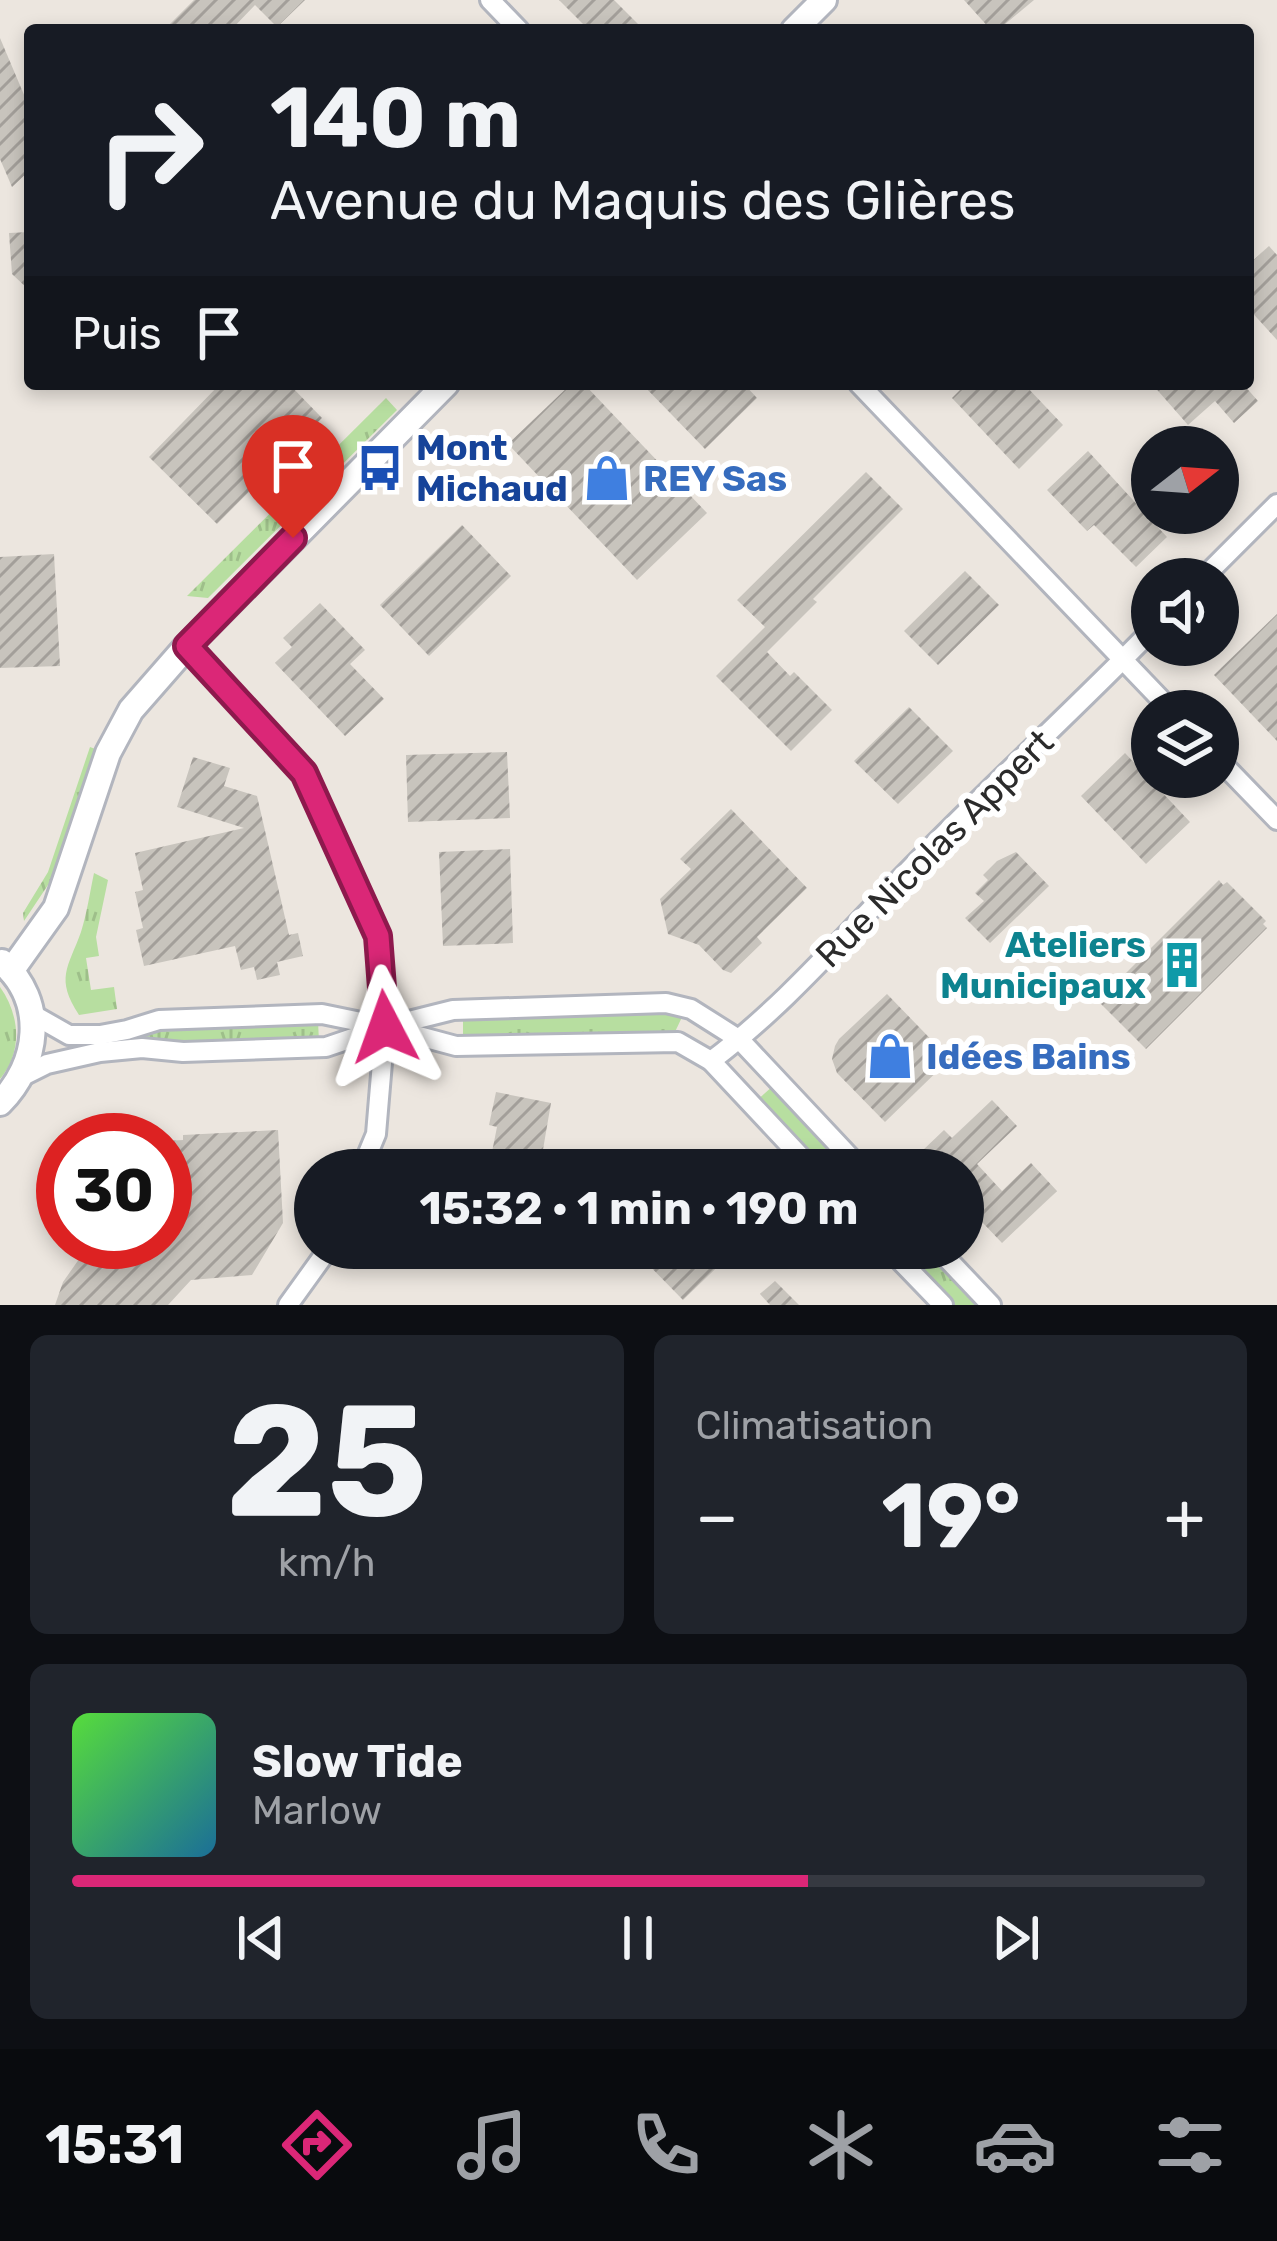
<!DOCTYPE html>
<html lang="fr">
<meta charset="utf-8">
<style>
:root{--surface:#171b24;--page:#20242c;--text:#f1f3f6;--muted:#9ea1a6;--line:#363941;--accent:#db2777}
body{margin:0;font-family:Rubik,sans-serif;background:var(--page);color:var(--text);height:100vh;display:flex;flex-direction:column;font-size:45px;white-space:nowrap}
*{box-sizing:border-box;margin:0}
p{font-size:39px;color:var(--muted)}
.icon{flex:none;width:66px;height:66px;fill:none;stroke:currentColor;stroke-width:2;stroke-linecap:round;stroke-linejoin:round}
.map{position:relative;height:1305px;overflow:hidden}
.panel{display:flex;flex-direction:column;gap:30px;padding:30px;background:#0d0f14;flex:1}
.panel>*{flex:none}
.hud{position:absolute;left:24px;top:24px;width:1230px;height:366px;border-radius:12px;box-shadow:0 6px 18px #0003;background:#171b24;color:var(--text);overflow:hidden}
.needle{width:78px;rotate:73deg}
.fabs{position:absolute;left:1131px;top:426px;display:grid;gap:24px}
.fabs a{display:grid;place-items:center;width:108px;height:108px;border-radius:50%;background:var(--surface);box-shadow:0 6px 18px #0003;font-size:60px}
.speed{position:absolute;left:36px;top:1113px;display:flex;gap:24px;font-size:60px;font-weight:700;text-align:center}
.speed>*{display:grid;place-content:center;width:156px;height:156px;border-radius:50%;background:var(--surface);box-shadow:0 6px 18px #0003;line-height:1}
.speed .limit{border:18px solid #d22;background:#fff;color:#111}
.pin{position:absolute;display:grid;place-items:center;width:102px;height:102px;color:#fff;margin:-123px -51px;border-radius:50% 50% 50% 0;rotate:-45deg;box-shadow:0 0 12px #0007}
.pin .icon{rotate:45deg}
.me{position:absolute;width:132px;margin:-66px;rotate:356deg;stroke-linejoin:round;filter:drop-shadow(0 0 9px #0008)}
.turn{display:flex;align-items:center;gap:42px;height:252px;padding:0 48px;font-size:54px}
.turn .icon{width:156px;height:156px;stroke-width:2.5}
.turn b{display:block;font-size:84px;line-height:102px}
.then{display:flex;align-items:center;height:114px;padding:0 48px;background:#0003;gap:24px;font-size:45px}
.big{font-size:90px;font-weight:700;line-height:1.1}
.panel .card{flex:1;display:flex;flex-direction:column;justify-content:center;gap:18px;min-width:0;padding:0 42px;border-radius:18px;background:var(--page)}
.panel .dial{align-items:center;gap:0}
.dial b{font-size:156px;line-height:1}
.song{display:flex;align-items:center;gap:36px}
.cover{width:144px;height:144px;border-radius:18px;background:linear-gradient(135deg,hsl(110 70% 55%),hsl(200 70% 35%))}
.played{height:12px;border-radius:6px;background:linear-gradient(90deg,var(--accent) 65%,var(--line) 65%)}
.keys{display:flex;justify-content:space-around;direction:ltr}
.heat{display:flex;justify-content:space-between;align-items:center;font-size:66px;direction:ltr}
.panel .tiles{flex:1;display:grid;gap:30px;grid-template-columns:1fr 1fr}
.card:last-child{grid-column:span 2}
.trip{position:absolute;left:294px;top:1149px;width:690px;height:120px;border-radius:60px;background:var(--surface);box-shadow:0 6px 18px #0003;font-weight:700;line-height:120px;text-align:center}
.menu{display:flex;height:192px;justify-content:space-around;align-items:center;background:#090b0e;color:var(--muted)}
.menu .icon{width:84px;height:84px}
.menu .current{color:var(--accent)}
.menu b{font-size:54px;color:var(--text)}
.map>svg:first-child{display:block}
.grass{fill:url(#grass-tufts)}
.building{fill:url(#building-hatch)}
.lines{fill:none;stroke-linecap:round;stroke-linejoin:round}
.minor-casing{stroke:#b2b5be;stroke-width:24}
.secondary-casing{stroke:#b2b5be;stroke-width:30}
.minor{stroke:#fff;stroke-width:18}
.secondary{stroke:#fff;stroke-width:24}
.route-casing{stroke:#8e194d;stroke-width:30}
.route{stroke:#db2777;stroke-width:21}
.labels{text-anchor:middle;stroke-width:12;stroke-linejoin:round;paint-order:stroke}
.transit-label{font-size:36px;font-weight:bold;fill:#164399;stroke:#fff;text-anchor:start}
.shop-label{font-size:36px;font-weight:bold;fill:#366cbe;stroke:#fff;text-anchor:start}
.street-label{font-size:36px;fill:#2b2b2b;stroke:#fff}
.culture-label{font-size:36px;font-weight:bold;fill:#0d838f;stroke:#fff;text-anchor:end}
</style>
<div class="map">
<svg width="1277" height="1305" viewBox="0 0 1277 1305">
<defs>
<pattern id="grass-tufts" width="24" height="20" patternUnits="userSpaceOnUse" patternTransform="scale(3)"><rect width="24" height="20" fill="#b7dea0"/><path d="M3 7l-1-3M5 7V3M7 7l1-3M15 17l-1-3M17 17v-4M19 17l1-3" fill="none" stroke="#9ebf8a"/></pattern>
<pattern id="building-hatch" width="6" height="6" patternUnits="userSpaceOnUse" patternTransform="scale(3)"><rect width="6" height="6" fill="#c8c4bd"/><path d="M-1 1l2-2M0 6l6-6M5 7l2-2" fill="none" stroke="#a39f9a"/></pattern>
</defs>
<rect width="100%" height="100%" fill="#ece6df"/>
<!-- grass -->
<g class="grass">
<polygon points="386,398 397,410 208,598 187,596"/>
<polygon points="90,747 98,750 54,876 24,921 23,913 48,872"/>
<path d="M94 873 108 880 96 937 99 956 86 958 91 990 114 987 117 1009 79 1015C55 978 68 968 81 932 87 913 90 892 94 873Z"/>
<path d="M0 987C20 1015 23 1052 0 1079Z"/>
<polygon points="667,1011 683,1015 674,1034 463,1037 463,1016"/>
<polygon points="318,1021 319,1042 187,1045 134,1038 185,1025"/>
<polygon points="774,1085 855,1170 822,1170 756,1101"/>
<polygon points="897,1248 929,1248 983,1305 952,1305"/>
</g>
<!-- building -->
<g class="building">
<polygon points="194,0 305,0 277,27 255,5 231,30 164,30"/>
<polygon points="559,0 614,0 644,30 589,30"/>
<polygon points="964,0 1034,0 998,30 991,30"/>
<polygon points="0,38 30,109 30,170 12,187 0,159"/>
<polygon points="30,232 30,291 12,274 9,233"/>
<polygon points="1269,246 1277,255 1277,340 1248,308 1248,265"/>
<polygon points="220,384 289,384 322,418 217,524 149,457"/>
<polygon points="571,384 584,384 707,513 637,580 508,444"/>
<polygon points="642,384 744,384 757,398 705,449"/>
<polygon points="966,384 1024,384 1063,425 1019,469 952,398"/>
<polygon points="1152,384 1243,384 1258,401 1234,423 1215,401 1188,425"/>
<polygon points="1088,451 1167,537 1136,567 1094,525 1087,531 1047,490"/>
<polygon points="866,472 903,509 813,599 817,602 767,652 790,676 794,672 832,710 791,751 716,676 765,627 737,600"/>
<polygon points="462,525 511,576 429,656 380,605"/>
<polygon points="54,554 60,666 0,668 0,557"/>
<polygon points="965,571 999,605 938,665 904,631"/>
<polygon points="320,603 365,650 350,664 384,699 345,736 275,663 292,647 283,638"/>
<polygon points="1277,614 1277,741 1214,675"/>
<polygon points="909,707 953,751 898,804 854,761"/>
<polygon points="507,752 510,818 408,822 406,755"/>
<polygon points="1125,753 1190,822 1146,864 1081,796"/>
<polygon points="193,757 230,768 224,786 257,796 289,935 298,933 303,956 277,962 280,975 257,980 254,967 241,970 235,946 144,966 136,930 143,928 135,892 143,890 135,853 244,828 177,807"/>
<polygon points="731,809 807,888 757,937 762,943 731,973 723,970 699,945 668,934 660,899 691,869 680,859"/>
<polygon points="510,849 513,943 443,946 439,852"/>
<polygon points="1016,852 1049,886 990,943 965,918 984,901 975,893 988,880 983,875 997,861"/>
<polygon points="1219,880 1223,885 1227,882 1266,921 1263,924 1267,928 1146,1049 1098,1001"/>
<polygon points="887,994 950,1059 885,1122 837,1073 832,1059 835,1046 839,1039"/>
<polygon points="496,1092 551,1103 540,1167 491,1157 497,1127 489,1125"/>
<polygon points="992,1100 1017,1126 977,1164 1002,1191 1031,1163 1057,1191 1002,1243 963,1202 963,1170 940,1170 922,1151 944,1130 952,1138"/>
<polygon points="278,1130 283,1223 252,1275 191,1280 168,1305 55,1305 63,1282 91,1242 165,1242 165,1141 183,1140 183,1135"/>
<polygon points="632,1248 737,1248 683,1300"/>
<polygon points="775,1281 799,1305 770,1305 760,1294"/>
</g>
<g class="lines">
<defs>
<g id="minor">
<polyline points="490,0 519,30"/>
<polyline points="859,384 1172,711"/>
<polyline points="1202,579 1277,504"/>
<polyline points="187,646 305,773 378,936 385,1027 376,1134 361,1170"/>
<polyline points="1218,759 1277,820"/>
<polyline points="32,1014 69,1035 100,1035 127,1030 159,1020 322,1014 385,1027 453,1010 666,1003 691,1009 740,1040 862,1170"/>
<path d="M711 1061C782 1008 840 940 903 876 984 792 1070 714 1152 630"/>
<polyline points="21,1077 47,1064 100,1052 142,1048 183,1052 326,1047 385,1027 456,1046 678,1042 711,1061 813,1170"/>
<polyline points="888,1248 943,1305"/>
<polyline points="937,1248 991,1305"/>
<polyline points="288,1305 329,1248"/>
</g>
<g id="secondary">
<polyline points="794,30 824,0"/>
<polyline points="11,971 56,908 108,753 131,710 187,646 446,384"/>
<path d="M0 1103C39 1064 47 1002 2 962"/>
</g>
</defs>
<!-- minor casing -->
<use href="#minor" class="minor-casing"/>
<!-- secondary casing -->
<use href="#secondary" class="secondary-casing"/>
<!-- minor -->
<use href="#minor" class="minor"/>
<!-- secondary -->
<use href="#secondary" class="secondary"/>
</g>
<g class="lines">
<defs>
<polyline id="route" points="293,538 187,646 304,773 378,936 385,1027"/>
</defs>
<!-- route casing -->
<use href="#route" class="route-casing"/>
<!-- route -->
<use href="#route" class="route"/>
</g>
<!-- icons -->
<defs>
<symbol id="bus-bare" viewBox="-9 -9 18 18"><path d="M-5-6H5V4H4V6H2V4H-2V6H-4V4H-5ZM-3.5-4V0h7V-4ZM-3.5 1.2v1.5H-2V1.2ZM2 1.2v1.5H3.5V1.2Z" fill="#1a4fb4" stroke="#fff" stroke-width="2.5" paint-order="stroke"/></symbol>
<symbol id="shop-bare" viewBox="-9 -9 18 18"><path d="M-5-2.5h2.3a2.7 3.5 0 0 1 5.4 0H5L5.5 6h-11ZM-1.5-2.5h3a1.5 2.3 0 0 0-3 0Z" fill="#3f7fe0" stroke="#fff" stroke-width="2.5" paint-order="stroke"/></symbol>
<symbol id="building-bare" viewBox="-9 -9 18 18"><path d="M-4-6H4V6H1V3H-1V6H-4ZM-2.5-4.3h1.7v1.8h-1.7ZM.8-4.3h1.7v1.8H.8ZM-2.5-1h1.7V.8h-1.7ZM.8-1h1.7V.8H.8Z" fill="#0f9aa8" stroke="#fff" stroke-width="2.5" paint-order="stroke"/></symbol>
</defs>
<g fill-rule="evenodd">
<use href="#bus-bare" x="347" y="435" width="66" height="66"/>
<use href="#shop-bare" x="574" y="445" width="66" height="66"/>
<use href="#building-bare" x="1149" y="932" width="66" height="66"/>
<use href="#shop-bare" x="857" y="1023" width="66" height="66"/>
</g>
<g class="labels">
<!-- transit labels -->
<g class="transit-label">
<text x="416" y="460">Mont<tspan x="416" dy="41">Michaud</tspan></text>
</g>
<!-- shop labels -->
<g class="shop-label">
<text x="643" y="491">REY Sas</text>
<text x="926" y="1069">Idées Bains</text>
</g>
<!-- street labels -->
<g class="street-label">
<text transform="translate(934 848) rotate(-45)" y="13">Rue Nicolas Appert</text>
</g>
<!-- culture labels -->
<g class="culture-label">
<text x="1146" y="957">Ateliers<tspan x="1146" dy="41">Municipaux</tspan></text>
</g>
</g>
</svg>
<div class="fabs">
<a><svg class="needle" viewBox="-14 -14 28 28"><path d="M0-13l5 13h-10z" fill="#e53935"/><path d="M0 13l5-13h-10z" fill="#9ea1a6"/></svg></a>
<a><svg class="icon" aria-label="sound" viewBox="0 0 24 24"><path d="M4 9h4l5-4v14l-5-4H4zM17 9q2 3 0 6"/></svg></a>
<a><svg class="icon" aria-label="layers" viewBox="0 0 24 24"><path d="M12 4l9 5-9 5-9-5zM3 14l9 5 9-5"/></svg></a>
</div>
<div class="speed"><div class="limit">30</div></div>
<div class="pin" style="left:293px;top:538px;background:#d93025"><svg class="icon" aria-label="arrive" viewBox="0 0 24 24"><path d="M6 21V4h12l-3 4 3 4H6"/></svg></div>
<svg class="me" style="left:385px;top:1027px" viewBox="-20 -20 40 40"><path d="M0-17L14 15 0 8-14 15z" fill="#db2777" stroke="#fff" stroke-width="4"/></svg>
<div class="trip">15:32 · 1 min · 190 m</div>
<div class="hud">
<div class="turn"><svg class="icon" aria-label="right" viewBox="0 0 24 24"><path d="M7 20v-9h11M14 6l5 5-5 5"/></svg><div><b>140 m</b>Avenue du Maquis des Glières</div></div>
<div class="then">Puis<svg class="icon" aria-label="arrive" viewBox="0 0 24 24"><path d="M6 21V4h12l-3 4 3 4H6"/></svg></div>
</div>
</div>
<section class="panel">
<div class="tiles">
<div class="card dial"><b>25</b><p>km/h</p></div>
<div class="card"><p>Climatisation</p>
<div class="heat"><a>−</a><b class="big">19°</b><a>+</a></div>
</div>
<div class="card">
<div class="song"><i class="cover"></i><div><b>Slow Tide</b><p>Marlow</p></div></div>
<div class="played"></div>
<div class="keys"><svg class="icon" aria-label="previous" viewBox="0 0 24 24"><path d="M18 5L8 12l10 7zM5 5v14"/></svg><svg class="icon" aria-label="pause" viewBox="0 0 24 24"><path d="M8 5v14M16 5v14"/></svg><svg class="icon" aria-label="next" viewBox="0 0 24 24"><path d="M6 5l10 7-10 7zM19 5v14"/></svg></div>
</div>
</div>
</section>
<nav class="menu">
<b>15:31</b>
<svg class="icon current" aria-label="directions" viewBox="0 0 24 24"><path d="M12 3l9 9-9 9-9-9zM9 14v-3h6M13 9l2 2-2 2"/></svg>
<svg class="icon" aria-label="music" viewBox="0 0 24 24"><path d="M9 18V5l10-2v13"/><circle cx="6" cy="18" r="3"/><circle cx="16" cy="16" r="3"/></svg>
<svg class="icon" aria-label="phone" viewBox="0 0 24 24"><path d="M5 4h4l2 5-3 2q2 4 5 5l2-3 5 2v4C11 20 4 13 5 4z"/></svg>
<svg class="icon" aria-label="climate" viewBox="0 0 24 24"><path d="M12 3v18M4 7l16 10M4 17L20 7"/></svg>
<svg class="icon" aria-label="car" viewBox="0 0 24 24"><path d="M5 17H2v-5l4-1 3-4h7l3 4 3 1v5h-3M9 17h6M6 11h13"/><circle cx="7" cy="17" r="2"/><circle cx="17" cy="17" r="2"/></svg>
<svg class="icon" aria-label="filters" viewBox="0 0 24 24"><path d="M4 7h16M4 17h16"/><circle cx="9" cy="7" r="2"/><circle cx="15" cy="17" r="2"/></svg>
</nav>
